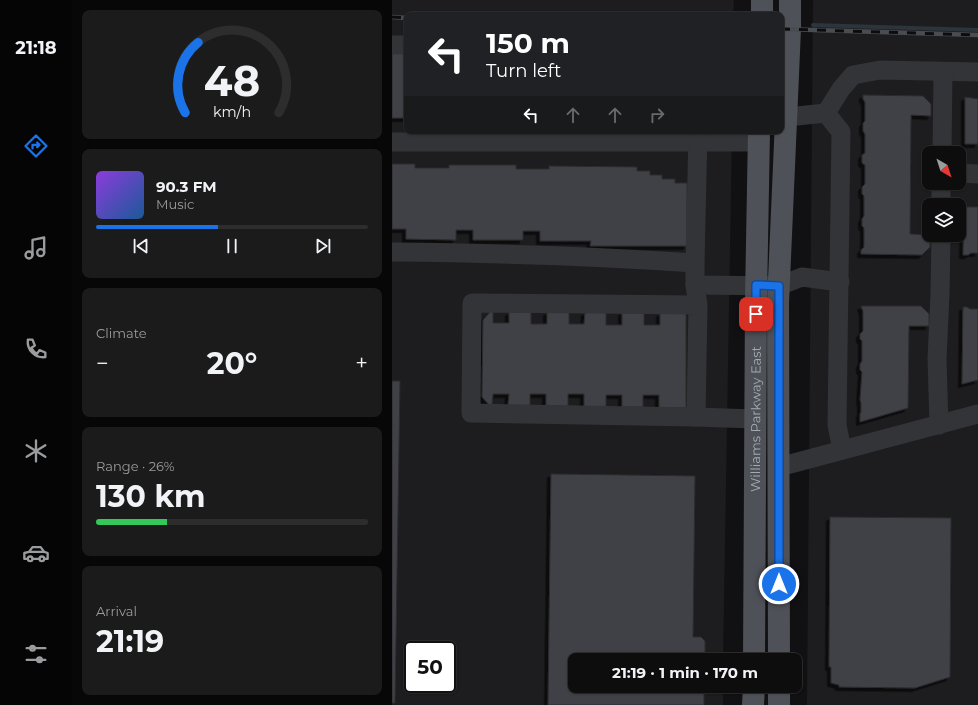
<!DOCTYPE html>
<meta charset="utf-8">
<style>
:root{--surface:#0d0d0e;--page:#1b1b1c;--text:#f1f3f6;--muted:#9a9c9e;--line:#2d2d2e;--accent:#1a73e8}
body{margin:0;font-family:Montserrat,sans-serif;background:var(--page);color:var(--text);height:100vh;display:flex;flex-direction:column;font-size:15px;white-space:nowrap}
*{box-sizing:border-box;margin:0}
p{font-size:13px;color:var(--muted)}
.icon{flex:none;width:22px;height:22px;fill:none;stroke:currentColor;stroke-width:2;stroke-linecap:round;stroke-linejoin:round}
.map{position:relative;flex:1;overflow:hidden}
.details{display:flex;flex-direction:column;gap:10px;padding:10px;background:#070708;width:320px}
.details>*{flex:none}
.banner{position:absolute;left:12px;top:12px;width:380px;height:122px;border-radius:8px;box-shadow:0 1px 3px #0004,0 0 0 1px var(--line);background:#202124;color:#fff;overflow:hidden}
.needle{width:26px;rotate:141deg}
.tools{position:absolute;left:530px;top:146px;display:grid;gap:8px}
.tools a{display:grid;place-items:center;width:44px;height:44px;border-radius:8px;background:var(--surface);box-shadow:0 1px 3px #0004,0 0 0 1px var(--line);font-size:20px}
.speed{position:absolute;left:12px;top:641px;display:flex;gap:8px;font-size:20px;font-weight:700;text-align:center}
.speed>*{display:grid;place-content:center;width:52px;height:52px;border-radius:50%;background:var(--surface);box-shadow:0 1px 3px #0004,0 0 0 1px var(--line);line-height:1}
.speed .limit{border:2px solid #111;border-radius:6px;background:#fff;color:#111}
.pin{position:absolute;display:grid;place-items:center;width:34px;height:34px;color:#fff;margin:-17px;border-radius:8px;box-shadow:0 2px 6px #0006}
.me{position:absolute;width:44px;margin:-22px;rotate:0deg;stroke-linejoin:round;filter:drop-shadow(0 0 3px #0008)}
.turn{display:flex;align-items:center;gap:14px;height:84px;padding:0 16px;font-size:18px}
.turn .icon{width:52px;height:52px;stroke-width:2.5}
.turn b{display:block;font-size:28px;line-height:34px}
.lanes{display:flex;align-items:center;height:38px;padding:0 16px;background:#0003;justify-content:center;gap:20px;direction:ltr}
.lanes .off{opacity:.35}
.big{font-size:30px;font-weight:700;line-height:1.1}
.details .widget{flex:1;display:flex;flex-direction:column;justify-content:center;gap:6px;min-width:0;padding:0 14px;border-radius:8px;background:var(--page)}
.details .dial{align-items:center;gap:0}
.dial svg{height:104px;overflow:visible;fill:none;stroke:var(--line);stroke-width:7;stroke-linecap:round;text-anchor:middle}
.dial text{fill:var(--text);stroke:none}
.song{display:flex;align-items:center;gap:12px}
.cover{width:48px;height:48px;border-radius:6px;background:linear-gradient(135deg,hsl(270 70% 55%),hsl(210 70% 35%))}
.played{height:4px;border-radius:2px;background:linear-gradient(90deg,var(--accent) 45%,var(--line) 45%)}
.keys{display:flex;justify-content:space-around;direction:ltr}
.heat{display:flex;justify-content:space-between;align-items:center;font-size:22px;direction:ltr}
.charge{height:6px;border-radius:3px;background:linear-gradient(90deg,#34c759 26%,var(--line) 0)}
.trip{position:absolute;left:176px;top:653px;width:234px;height:40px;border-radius:8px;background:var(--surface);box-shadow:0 1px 3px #0004,0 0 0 1px var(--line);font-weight:700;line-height:40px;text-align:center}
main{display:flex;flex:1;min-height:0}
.tab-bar{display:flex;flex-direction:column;width:72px;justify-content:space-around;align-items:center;background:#050506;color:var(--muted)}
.tab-bar .icon{width:28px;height:28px}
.tab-bar .active{color:var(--accent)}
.tab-bar b{font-size:18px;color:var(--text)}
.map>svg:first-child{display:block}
.built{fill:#1d1d20;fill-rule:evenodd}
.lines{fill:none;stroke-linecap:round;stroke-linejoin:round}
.stream{stroke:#2b353b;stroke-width:4}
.building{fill:#404146;stroke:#2b2c2f;filter:url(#shadow)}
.minor{stroke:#323438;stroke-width:19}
.major{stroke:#4e5157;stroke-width:22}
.rail-casing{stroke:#494c51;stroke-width:4.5}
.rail{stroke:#0c0c0e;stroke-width:3;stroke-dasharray:9;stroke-linecap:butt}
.route-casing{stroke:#114b97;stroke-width:10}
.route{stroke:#1a73e8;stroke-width:7}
.labels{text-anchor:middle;stroke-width:3;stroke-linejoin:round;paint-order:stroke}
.street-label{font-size:13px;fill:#a2aab3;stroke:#0c0c0e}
</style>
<main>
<nav class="tab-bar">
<b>21:18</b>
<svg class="icon active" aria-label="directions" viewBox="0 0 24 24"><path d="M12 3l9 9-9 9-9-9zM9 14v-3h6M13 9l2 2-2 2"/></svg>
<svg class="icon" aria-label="music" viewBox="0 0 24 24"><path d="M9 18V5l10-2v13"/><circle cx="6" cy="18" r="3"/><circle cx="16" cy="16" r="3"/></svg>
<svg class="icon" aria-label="phone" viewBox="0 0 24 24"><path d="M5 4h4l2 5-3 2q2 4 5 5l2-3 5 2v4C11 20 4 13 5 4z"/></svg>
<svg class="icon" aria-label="climate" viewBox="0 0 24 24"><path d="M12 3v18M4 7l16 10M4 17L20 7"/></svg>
<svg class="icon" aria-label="car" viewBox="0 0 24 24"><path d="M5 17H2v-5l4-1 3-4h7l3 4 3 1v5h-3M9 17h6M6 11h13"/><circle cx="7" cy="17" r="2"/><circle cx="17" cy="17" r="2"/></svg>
<svg class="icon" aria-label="filters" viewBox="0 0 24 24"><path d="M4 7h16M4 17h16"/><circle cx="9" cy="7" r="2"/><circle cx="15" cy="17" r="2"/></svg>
</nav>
<section class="details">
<div class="widget dial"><svg viewBox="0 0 100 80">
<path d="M14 69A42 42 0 1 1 86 69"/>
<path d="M14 69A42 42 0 0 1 24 15" stroke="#1a73e8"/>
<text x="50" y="56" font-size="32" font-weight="700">48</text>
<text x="50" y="72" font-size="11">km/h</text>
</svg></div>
<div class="widget">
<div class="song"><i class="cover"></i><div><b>90.3 FM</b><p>Music</p></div></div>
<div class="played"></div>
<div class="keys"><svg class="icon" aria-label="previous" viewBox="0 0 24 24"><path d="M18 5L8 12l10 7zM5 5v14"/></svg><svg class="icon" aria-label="pause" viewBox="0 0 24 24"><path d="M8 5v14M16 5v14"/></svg><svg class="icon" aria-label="next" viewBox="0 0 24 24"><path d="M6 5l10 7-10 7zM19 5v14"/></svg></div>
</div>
<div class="widget"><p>Climate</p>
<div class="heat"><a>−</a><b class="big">20°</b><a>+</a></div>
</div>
<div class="widget"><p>Range · 26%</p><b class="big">130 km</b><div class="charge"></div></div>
<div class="widget"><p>Arrival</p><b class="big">21:19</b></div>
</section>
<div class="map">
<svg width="586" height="705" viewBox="0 0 586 705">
<defs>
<filter id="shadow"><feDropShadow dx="-3.5" dy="3.5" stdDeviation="0" flood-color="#0009"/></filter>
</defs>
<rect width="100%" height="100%" fill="#111113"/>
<!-- built -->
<g class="built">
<path d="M0 0H342L341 15H15V131H340L331 660H183V686H331V705H0ZM21 650H55V684H21Z"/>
<path d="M421 0H586V705H415ZM537 153H567V183H537ZM537 205H567V235H537Z"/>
</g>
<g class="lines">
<!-- stream -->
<polyline class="stream" points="421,25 586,30"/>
</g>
<!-- building -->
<g class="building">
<rect x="0" y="52" width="15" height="66"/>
<polygon points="471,95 531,96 539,104 539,116 519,115 518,234 538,235 538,247 530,255 469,254 469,250 472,247 472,228 470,226 470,219 472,216 472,196 470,194 470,187 473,184 473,165 470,163 470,155 473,153 473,134 471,131 471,123 473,121 473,102 471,99"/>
<polygon points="573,97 586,99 586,144 573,144"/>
<polygon points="0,164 23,164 23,168 57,168 57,165 124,165 124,169 157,169 157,166 245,167 245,171 258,171 258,175 270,175 270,179 283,179 283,183 295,183 295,246 198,246 199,241 148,241 148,231 131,231 131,240 81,240 81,230 64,230 64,240 14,239 14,229 0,229"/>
<polygon points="572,207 586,207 586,253 579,253 576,255 571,255"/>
<polygon points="469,306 529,306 537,314 537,326 517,326 516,408 468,422 468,414 469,412 469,403 468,400 470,372 468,370 468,364 470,361 470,341 468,339 468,334 471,331 471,311"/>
<polygon points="571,307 575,307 578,309 586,309 586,380 570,384"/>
<polygon points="99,311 101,311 101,323 117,323 117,312 139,312 139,324 155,324 155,312 177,312 177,324 192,324 193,312 214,312 214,325 230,325 230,312 252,313 252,325 268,325 268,313 294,313 294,408 267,408 267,395 251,395 251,407 230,407 230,395 214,395 214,407 192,407 192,394 176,394 176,406 154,406 154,394 138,394 138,406 116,405 117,394 101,394 100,405 98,406 90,397 91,320"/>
<polygon points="0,381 8,381 3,703 0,703"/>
<polygon points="159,474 303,476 301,637 309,637 313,641 313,660 183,660 183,686 312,686 312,705 156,705"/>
<polygon points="438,517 559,518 558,677 523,688 447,687 447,685 439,683 439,667 437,667"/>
</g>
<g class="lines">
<!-- minor -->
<g class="minor">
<polyline points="0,45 15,45"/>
<polyline points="434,113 449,132 445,425 450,450"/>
<polyline points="395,117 434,113 449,89 461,75 488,70 586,72"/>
<polyline points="0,142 367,142"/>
<polyline points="550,153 551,72"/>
<polyline points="567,173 586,174"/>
<polyline points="549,205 549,183"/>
<path d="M0 252C101 253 202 256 303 263V285L387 286 410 277 448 282"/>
<polyline points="303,263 306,131"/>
<polyline points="303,285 306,305 304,417 79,413 80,303 306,305"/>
<polyline points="304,417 363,419"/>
<polyline points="547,425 545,359 548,294 549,235"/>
<polyline points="387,467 586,414"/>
</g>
<!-- major -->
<g class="major">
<polyline points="370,15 370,0"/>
<path id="s1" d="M362 660 364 299 367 131"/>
<polyline points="387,660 386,303 398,29 398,0"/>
<polyline points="387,686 387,705"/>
<polyline points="361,705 362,686"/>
</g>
<defs>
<g id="rail">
<polyline points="0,17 15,18"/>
<polyline points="389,29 586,35"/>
</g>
</defs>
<!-- rail casing -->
<use href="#rail" class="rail-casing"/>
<!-- rail -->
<use href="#rail" class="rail"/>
</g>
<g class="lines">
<defs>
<polyline id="route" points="364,314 364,285 387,286 387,584"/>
</defs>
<!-- route casing -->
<use href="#route" class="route-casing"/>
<!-- route -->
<use href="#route" class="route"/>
</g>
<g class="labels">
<!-- street labels -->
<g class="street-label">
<text dy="5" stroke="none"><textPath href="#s1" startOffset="241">Williams Parkway East</textPath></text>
</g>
</g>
</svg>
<div class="tools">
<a><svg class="needle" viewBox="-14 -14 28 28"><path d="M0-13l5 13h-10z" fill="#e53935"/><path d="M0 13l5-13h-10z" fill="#9a9c9e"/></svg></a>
<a><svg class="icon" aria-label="layers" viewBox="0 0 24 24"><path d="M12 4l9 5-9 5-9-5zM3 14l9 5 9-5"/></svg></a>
</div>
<div class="speed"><div class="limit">50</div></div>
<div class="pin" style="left:364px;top:314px;background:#d93025"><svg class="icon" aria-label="arrive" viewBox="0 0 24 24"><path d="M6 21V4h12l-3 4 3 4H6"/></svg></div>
<svg class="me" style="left:387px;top:584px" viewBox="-20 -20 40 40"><circle r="17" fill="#1a73e8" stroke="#fff" stroke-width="3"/><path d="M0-11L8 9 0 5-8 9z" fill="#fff"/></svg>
<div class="trip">21:19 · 1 min · 170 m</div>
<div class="banner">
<div class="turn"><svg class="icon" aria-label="left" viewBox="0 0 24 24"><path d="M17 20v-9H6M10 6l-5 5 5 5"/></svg><div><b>150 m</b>Turn left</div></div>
<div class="lanes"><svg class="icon" aria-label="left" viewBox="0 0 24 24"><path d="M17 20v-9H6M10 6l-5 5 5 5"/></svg><svg class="icon off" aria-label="ahead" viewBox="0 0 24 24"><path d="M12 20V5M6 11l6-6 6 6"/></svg><svg class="icon off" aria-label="ahead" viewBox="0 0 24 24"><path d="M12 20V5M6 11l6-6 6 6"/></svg><svg class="icon off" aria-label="right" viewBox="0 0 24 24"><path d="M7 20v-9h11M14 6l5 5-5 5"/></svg></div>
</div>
</div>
</main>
